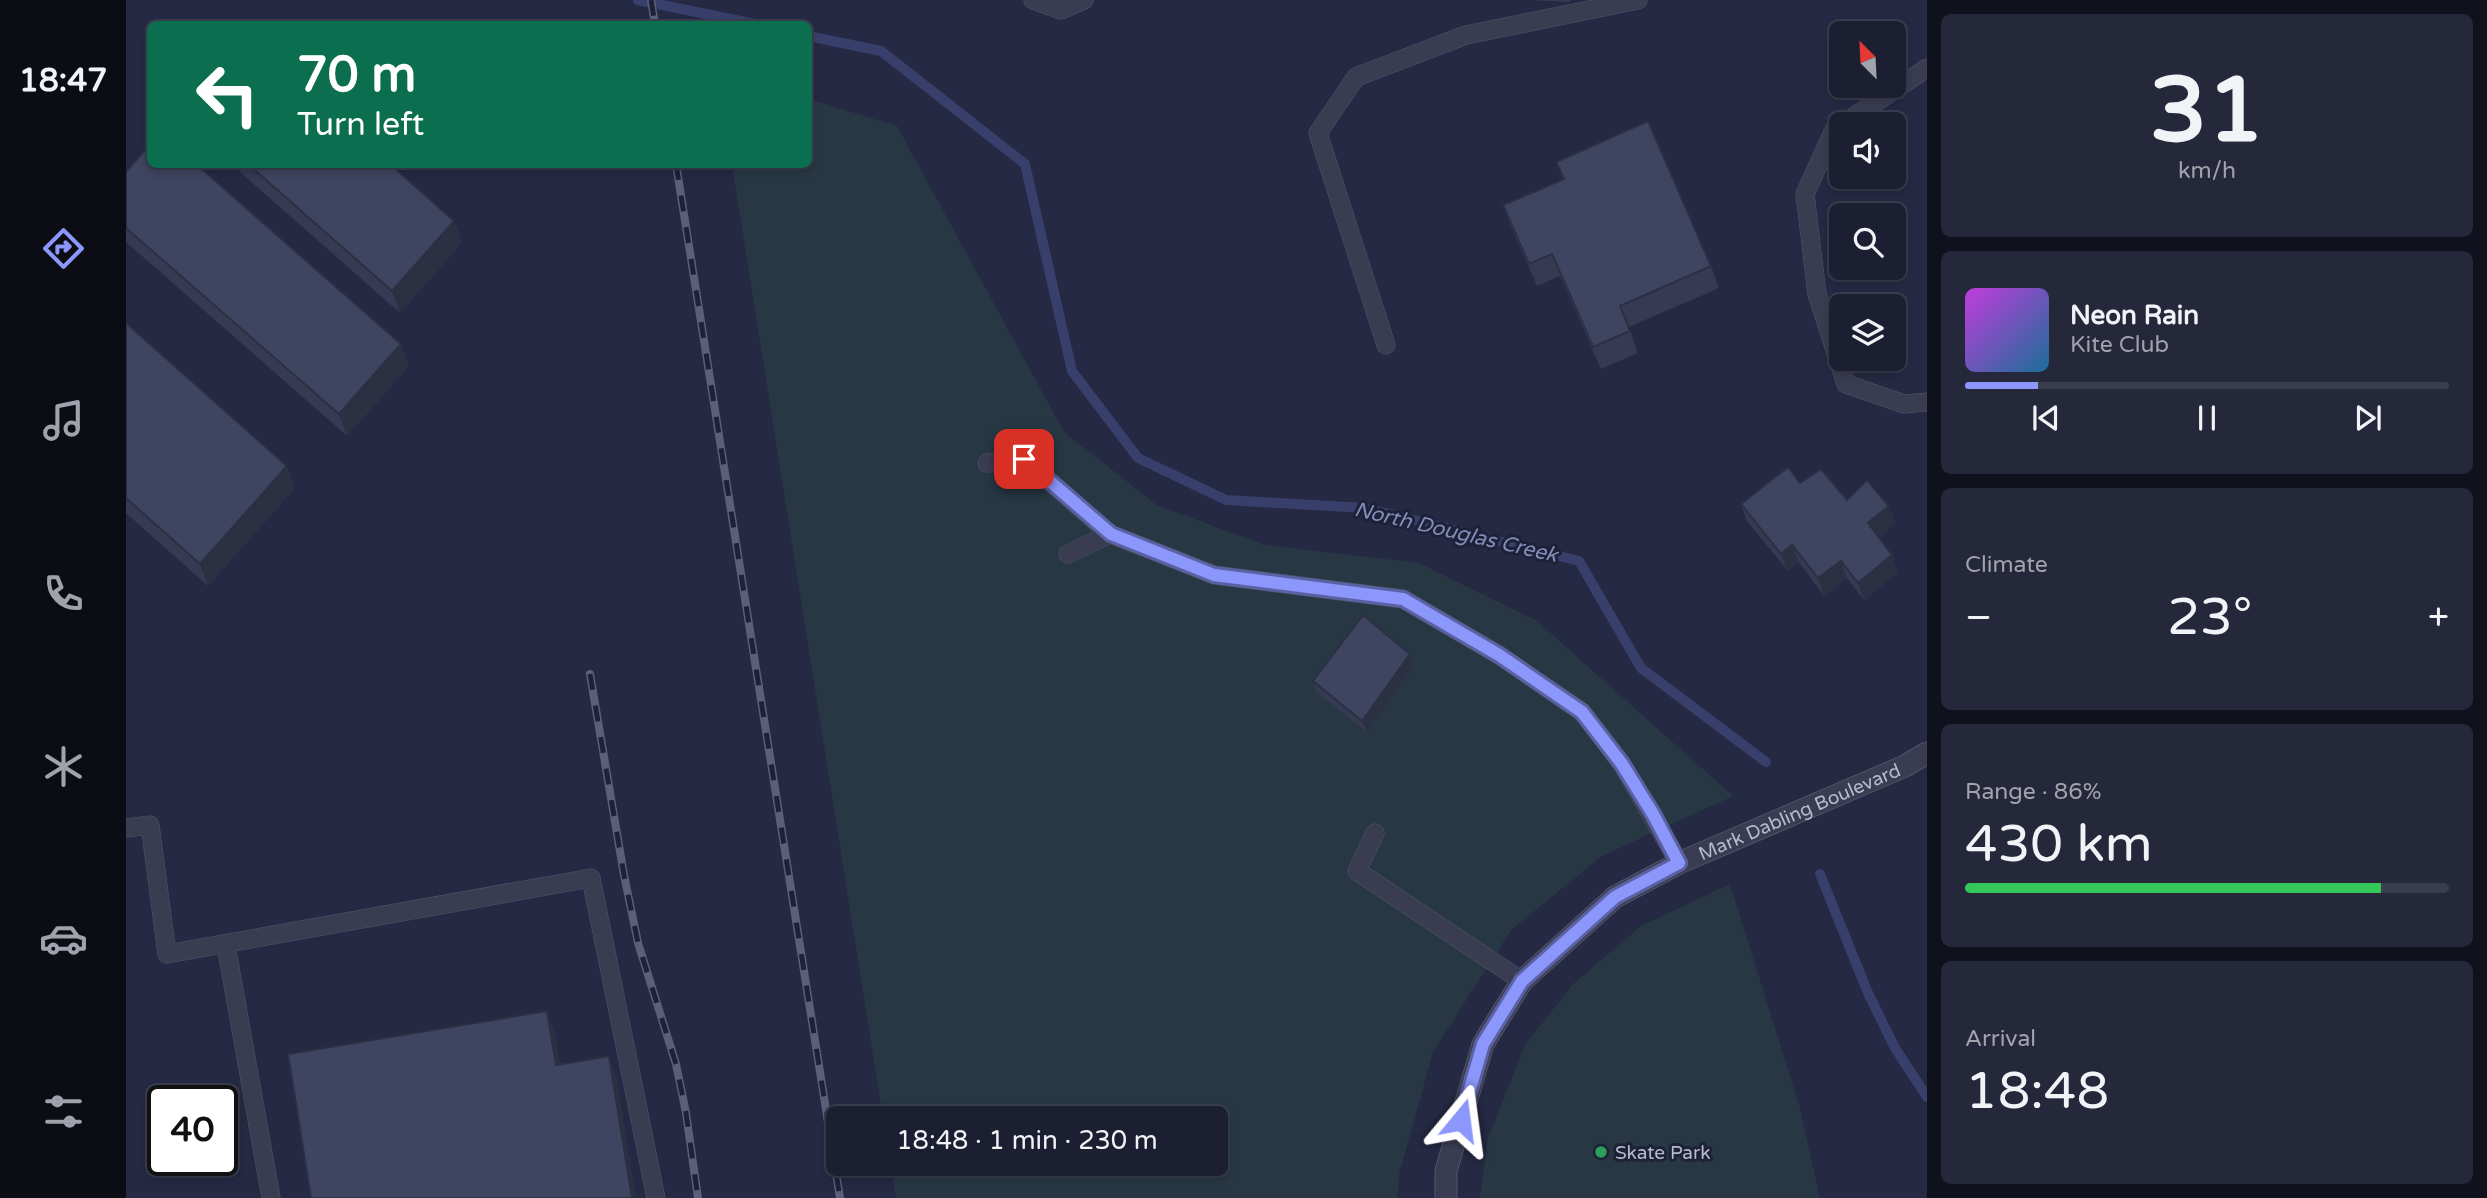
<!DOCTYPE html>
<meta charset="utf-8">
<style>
:root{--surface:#1c1f32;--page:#25273a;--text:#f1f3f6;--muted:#a0a2ac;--line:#3a3d4d;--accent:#8c97fc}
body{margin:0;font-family:"Varela Round",sans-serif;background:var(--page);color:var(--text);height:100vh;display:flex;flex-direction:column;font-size:26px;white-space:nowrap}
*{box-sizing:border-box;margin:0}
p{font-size:23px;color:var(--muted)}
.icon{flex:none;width:38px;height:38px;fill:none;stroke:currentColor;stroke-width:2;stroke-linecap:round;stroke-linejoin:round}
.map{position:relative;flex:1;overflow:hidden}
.details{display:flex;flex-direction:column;gap:14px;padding:14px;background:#0f111c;width:560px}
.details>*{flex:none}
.top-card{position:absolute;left:21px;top:21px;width:665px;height:147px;border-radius:10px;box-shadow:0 4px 10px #0003,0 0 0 2px var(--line);background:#0b6e4f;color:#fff;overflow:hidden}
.needle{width:46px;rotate:336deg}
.fabs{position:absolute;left:1703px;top:21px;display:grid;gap:14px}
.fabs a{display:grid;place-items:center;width:77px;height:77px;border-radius:10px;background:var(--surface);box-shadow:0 4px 10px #0003,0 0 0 2px var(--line);font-size:35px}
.speed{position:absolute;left:21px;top:1085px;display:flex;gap:14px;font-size:35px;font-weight:700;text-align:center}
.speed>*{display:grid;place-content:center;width:91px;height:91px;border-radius:50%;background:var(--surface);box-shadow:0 4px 10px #0003,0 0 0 2px var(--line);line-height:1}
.speed .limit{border:4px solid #111;border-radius:10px;background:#fff;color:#111}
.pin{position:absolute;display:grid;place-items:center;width:60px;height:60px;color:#fff;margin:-30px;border-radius:14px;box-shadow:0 4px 10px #0006}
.me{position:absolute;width:77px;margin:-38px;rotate:16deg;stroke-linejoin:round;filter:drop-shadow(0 0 5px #0008)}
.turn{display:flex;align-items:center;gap:24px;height:147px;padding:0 35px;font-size:32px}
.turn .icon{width:91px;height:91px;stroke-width:2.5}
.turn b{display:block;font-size:49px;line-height:60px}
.big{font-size:52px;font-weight:600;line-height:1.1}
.details .widget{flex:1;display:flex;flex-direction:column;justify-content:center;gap:10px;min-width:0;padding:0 24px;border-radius:10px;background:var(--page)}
.details .dial{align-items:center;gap:0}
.dial b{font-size:91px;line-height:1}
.song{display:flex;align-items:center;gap:21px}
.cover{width:84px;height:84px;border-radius:10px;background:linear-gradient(135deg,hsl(290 70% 55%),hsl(200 70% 35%))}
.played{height:7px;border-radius:4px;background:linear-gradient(90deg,var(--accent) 15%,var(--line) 15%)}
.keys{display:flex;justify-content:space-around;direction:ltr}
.heat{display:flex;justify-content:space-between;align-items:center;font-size:38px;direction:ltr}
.charge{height:10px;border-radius:5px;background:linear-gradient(90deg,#34c759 86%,var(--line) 0)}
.trip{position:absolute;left:700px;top:1106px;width:402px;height:70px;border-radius:10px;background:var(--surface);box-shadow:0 4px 10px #0003,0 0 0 2px var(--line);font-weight:600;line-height:70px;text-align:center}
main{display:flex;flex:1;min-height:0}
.tab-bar{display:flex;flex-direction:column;width:126px;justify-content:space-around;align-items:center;background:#0b0c14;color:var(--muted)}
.tab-bar .icon{width:49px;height:49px}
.tab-bar .current{color:var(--accent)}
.tab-bar b{font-size:32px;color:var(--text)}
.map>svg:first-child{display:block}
.green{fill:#273844}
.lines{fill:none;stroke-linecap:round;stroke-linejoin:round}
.stream{stroke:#383f6a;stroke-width:10}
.service-casing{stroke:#525569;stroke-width:19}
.tertiary-casing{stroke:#525569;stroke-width:23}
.service{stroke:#3a3d52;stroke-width:18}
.tertiary{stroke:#3a3d52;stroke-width:21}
.rail-casing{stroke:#5c5f79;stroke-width:8}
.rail{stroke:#1e2238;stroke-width:5;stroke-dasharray:16;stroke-linecap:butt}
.wall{fill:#363a53}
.shaded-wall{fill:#2c3043}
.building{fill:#3f4460;stroke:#2c3043;stroke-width:2}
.route-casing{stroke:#5b62a4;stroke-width:18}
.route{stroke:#8c97fc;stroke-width:12}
.leisure-dot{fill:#2e9e5b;stroke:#1e2238;stroke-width:2.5}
.labels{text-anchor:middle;stroke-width:6;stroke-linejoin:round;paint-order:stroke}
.street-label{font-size:19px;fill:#b7b9cc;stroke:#1e2238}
.poi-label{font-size:19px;fill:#b7b9cc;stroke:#1e2238;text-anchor:start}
.water-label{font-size:21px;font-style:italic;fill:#858bb8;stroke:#1e2238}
</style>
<main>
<nav class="tab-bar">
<b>18:47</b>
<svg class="icon current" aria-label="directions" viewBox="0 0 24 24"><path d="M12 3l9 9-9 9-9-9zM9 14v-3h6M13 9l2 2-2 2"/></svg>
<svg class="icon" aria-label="music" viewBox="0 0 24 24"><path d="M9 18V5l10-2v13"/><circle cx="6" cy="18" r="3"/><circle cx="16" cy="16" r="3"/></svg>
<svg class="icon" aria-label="phone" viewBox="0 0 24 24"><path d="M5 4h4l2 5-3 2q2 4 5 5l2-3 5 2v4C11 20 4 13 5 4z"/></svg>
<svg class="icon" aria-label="climate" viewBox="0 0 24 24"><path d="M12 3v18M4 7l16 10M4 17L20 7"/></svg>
<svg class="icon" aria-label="car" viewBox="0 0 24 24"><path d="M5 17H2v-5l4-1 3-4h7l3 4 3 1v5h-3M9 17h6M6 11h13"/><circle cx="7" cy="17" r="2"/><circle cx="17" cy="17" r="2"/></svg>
<svg class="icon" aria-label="filters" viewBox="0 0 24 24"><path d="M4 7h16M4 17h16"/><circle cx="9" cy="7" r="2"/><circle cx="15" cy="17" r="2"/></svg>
</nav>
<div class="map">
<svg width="1801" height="1198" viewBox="0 0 1801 1198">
<rect width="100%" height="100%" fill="#252943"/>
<!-- green -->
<g class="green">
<polygon points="683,99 771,126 938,432 1031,505 1139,545 1293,563 1411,621 1607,796 1476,856 1385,930 1307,1052 1273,1175 1272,1198 770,1198 765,1164 1090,1164 1090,1118 757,1118 606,165 682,164"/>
<polygon points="1604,884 1674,1108 1694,1198 1354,1198 1362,1138 1399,1045 1447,984 1515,926"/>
</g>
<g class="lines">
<!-- stream -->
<g class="stream">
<polyline points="512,0 629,24"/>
<polyline points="682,36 755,51 899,164 946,371 1012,458 1100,500 1239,508 1453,561 1515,668 1640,762"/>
<polyline points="1694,874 1742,993 1769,1048 1801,1097"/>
</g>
<defs>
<g id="service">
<polyline points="907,0 935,10 958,0"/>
<polyline points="1717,124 1801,68"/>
<polyline points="1715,126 1708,130 1679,194 1691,294 1720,384 1778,404 1801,402"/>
<polyline points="1260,345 1192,133 1230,77 1340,35 1512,0"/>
<polyline points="861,463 898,459 984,534 1088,575 1277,599 1373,655 1456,712 1496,764 1553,863"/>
<polyline points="942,554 984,534"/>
<polyline points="0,828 24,825 41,954 465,878 530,1198"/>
<polyline points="1249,833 1231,871 1396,981"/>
<polyline points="100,945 145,1198"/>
</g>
<g id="tertiary">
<path id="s1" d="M1320 1198V1171L1357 1044 1396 981 1489 897 1553 863 1779 766 1801 753"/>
</g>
</defs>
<!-- service casing -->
<use href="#service" class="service-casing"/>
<!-- tertiary casing -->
<use href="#tertiary" class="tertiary-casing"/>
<!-- service -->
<use href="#service" class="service"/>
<!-- tertiary -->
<use href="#tertiary" class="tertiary"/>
<defs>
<g id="rail">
<polyline points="525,0 529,24"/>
<polyline points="550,164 714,1198"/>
<polyline points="464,674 498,875 512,943 550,1064 560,1113 572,1198"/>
</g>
</defs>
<!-- rail casing -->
<use href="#rail" class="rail-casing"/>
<!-- rail -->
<use href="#rail" class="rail"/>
</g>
<!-- wall -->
<g class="wall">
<polygon points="1403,0 1444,0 1443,2"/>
<polygon points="1430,162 1585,266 1593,288 1503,327 1512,353 1475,369 1434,276 1411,286 1385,227 1377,205 1437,179"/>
<polygon points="105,164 264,164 328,221 336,243 274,313"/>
<polygon points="0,172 283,366 221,436 0,242"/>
<polygon points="0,323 161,466 169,488 82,586 0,513"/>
<polygon points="1721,500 1763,506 1769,523 1753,537 1766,555 1772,572 1738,600 1721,578 1698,596 1673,562 1662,571 1621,521 1615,504"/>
<polygon points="1284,654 1288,665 1241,732 1191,693 1187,681"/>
</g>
<!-- shaded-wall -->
<g class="shaded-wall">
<polygon points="328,221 336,243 274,313 266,291"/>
<polygon points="275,344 283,366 221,436 213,414"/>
<polygon points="161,466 169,488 82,586 74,564"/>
<polygon points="1763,506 1769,523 1749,540 1742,523"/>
<polygon points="1666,545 1673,562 1662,571 1655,554"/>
<polygon points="1766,555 1772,572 1738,600 1732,583"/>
<polygon points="1715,561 1721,578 1698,596 1692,578"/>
<polygon points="1284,654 1288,665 1241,732 1236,721"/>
<polygon points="421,1011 429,1033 438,1087 430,1065"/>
<polygon points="483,1056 491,1078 510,1198 506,1198"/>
</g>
<!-- building -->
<g class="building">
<polygon points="1522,121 1585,266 1494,306 1504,331 1467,347 1426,254 1403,264 1377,205 1438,179 1430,162"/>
<polygon points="24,144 24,164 70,164 275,344 213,414 0,228 0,172"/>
<polygon points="122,164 264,164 328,221 266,291"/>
<polygon points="0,323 161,466 74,564 0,498"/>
<polygon points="1662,467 1674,483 1695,469 1721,500 1741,480 1763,506 1742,523 1766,555 1732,583 1715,561 1692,578 1666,545 1655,554 1615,504"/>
<polygon points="1237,615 1284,654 1236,721 1187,681"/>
<polygon points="421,1011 430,1065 483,1056 506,1198 185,1198 162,1054"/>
</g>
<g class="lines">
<defs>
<polyline id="route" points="898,459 985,534 1088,575 1277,599 1373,655 1456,712 1496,764 1527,814 1553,863 1489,897 1396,981 1357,1044 1335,1120"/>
</defs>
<!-- route casing -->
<use href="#route" class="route-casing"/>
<!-- route -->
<use href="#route" class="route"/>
</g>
<!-- markers -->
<circle class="leisure-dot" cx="1475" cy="1152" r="7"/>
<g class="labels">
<!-- street labels -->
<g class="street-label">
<text dy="7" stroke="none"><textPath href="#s1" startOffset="562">Mark Dabling Boulevard</textPath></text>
</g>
<!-- poi labels -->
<g class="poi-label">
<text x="1489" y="1159">Skate Park</text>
</g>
<!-- water labels -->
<g class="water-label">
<text transform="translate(1330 532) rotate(13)" y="7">North Douglas Creek</text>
</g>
</g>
</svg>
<div class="fabs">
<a><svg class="needle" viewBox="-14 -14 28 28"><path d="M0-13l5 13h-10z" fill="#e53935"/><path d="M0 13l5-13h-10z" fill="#a0a2ac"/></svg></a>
<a><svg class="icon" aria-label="sound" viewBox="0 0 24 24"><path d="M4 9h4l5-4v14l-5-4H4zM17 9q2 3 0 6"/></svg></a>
<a><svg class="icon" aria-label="search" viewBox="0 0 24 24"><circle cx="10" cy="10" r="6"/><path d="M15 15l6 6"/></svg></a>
<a><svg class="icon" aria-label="layers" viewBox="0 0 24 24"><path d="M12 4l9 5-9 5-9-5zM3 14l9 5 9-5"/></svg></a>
</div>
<div class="speed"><div class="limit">40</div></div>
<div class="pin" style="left:898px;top:459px;background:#d93025"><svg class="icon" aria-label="arrive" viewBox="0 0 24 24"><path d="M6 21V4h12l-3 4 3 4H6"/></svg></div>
<svg class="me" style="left:1335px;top:1120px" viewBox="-20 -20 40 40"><path d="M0-17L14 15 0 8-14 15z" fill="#8c97fc" stroke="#fff" stroke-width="4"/></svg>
<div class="trip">18:48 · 1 min · 230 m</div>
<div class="top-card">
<div class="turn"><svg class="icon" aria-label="left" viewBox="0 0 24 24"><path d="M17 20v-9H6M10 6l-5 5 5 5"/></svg><div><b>70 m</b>Turn left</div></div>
</div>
</div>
<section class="details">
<div class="widget dial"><b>31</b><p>km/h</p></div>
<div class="widget">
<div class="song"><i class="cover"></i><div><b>Neon Rain</b><p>Kite Club</p></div></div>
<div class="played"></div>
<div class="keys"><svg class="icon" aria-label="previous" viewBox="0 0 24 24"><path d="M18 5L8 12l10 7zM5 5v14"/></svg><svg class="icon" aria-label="pause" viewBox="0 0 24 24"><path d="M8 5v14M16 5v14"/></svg><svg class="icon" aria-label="next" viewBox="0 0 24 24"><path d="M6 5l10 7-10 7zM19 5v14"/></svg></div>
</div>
<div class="widget"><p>Climate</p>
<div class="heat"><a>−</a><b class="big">23°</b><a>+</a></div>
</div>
<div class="widget"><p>Range · 86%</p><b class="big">430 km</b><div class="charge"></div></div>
<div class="widget"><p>Arrival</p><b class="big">18:48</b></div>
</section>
</main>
